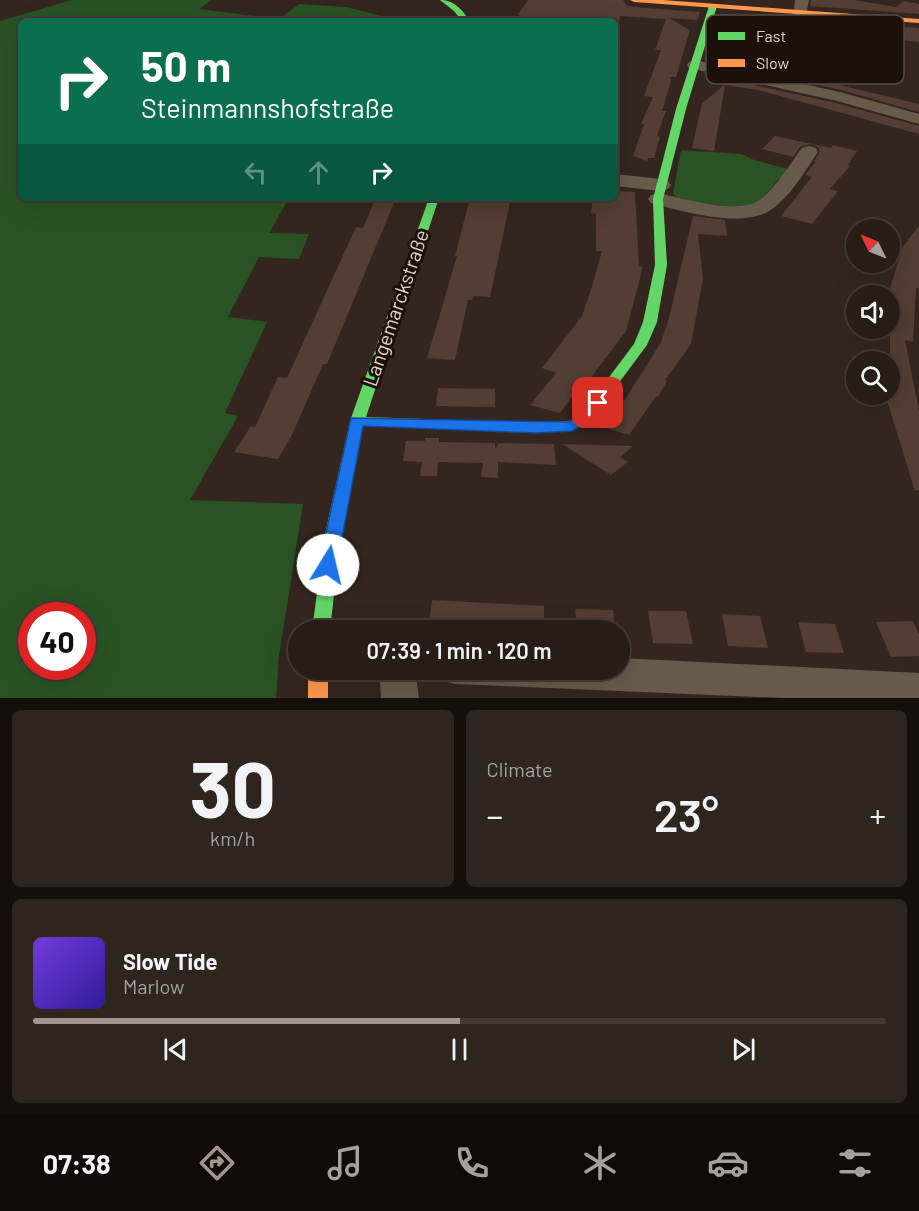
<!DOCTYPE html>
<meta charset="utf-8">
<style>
:root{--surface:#271c16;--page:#2f251f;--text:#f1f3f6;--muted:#a4a1a1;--line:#433a35;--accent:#a5948c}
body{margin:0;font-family:Barlow,sans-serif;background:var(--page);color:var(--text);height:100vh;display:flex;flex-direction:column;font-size:22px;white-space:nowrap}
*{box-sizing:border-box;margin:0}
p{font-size:20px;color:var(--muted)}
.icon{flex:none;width:33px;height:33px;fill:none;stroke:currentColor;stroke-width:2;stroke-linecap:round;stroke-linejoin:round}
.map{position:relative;height:698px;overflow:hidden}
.panel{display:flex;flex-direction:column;gap:12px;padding:12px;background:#150f0c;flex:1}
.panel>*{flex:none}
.guide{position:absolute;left:18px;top:18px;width:600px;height:183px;border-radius:9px;box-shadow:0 6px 24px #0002,0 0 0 2px var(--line);background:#0b6e4f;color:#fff;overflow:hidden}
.needle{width:39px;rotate:313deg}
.buttons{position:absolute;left:846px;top:219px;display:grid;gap:12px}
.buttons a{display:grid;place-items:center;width:54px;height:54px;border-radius:50%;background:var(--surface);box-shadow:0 6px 24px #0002,0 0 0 2px var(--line);font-size:30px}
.speed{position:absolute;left:18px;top:602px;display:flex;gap:12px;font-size:30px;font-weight:700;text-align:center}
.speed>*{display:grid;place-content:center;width:78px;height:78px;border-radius:50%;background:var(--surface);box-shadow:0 6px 24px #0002,0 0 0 2px var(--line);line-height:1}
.speed .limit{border:9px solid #d22;background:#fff;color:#111}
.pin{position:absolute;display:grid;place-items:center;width:51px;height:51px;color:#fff;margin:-26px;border-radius:12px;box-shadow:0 3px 9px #0006}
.me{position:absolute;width:66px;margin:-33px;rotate:9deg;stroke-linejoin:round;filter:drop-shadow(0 0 4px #0008)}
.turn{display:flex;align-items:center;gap:21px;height:126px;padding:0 24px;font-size:27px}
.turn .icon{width:78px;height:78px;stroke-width:2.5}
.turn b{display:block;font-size:42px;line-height:51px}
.lanes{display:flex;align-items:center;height:57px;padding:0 24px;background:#0003;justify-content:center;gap:30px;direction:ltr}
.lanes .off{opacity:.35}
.big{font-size:45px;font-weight:600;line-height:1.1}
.panel .widget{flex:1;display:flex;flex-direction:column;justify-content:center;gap:9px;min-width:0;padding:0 21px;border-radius:9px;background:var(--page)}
.panel .dial{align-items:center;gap:0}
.dial b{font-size:78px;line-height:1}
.song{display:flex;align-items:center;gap:18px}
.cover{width:72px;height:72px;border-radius:9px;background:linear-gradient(135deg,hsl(260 70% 55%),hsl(250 70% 35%))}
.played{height:6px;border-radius:3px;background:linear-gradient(90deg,var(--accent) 50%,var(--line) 50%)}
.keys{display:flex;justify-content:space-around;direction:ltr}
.heat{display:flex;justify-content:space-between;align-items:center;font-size:33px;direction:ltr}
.panel .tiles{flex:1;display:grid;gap:12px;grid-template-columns:1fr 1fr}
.widget:last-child{grid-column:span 2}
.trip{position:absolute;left:288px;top:620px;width:342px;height:60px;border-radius:30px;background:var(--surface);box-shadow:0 6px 24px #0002,0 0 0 2px var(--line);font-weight:600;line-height:60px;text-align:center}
.tab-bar{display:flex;height:96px;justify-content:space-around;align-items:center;background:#100b09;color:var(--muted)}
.tab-bar .icon{width:42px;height:42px}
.tab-bar .on{color:var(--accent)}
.tab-bar b{font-size:27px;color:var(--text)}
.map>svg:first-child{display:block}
.green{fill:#295324;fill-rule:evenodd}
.building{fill:#533d34}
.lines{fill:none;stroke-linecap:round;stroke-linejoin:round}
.street{fill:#675a4b;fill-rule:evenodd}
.fast{fill:#63d668;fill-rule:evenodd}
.slow{fill:#ff974d;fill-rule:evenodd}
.route{fill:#1a73e8;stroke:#114b97;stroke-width:1.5}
.labels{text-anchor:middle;stroke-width:6;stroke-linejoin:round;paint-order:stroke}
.street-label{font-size:20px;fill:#e2d0c7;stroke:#1c100a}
.key{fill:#1c100a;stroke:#574a43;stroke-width:1.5}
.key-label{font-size:16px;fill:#e2d0c7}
</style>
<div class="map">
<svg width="919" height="698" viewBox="0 0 919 698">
<rect width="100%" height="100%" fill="#34261e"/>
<!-- green -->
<g class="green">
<path d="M72 0H212L199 9 279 19 299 4 346 7 381 16 382 21H21V198H289L269 233 309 234 299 259 259 257 228 317 267 322 225 413 238 416 190 500 303 504 279 656 276 698H0V21ZM32 615H82V666H32Z"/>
<polygon points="681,150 742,154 751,159 788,169 755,206 747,209 692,202 676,197 673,194"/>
</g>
<!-- building -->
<g class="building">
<polygon points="528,0 623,0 626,5 634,7 700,12 697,20 669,18 690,30 676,77 670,77 671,81 662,111 666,111 657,136 660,137 654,158 648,158 647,161 633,156 644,124 641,124 653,97 644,96 661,50 655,50 666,19 620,16 619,22 577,19 576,21 531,19 518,15"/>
<polygon points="811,0 854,0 896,7 904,1 919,4 919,14 810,6"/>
<polygon points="723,14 919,28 919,42 898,40 903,57 877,55 872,34 829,28 721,22"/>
<polygon points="772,69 919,104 919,112 841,90 766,73"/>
<polygon points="731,80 836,103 919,126 919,134 758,90 725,85 714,151 692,148 702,103"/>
<polygon points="775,136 831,148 833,145 857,151 848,165 850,166 830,189 838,191 812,224 781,216 812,177 805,175 816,162 814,162 820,151 817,146 810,144 800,147 793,157 762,149"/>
<polygon points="615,191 635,192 639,266 643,267 626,331 583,388 579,387 560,413 530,405 556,373 542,368 582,316 591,290 602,251 596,251 596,214 591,213 593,198 615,198"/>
<polygon points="376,198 396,198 327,364 323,364 292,435 278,459 234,452 251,426 255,427 278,377 287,378 356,227 363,228"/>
<polygon points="470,198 511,198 490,297 473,296 472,300 468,300 455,360 427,358 457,256 455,256"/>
<polygon points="693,216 725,220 727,236 698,234 703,279 691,344 665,380 667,381 658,397 656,396 629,435 606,428 619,418 610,415 622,399 625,400 661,342 668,322"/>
<polygon points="919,225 919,288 916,288 913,342 905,340 919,411 919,490 915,491 885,394 890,394 890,288 903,247"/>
<polygon points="438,388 495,389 495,407 436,406"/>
<polygon points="425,438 439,438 439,442 495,443 495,449 499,443 554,444 556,465 498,462 498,478 481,477 483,463 438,462 437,476 420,476 422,462 403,461 406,441 425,441"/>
<polygon points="562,444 633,446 620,457 628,462 611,475"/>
<polygon points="432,600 544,606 544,630 428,630"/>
<polygon points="575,609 613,610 615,630 577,630"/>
<polygon points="648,611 686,611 693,644 653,643"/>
<polygon points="722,614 760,616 768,648 728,646"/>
<polygon points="913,621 919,634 919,656 891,657 876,622"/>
<polygon points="798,622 835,624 844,653 806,652"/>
</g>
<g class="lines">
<!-- street -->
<g class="street">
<polygon points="795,0 809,0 806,15 796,15 794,12"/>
<polygon points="474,17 523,17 530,21 467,21"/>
<polygon points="695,60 840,92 919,114 919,124 837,101 689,68 687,65 689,62"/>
<path d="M809 146 816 148 818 152C805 171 791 196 772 209 744 230 682 211 651 203L648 199 651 195 658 193C682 198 736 215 758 201 776 188 789 165 802 148Z"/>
<polygon points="615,174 661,179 668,181 671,185 668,189 661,191 615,186"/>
<polygon points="620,658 919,673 919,698 784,698 455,684 442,680 437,669 620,669"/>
<polygon points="379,669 415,669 419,698 381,698"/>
</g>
<!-- fast -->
<g class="fast">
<path d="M440 0C455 0 462 10 470 21H462L454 11Z"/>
<polygon points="713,4 717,6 686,109 663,199 667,265 657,322 647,345 592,419 572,431 535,433 363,426 341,534 330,630 312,630 325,534 350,421 429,198 439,198 366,417 535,423 569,421 582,413 634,344 643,322 655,265 653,199 676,109 709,6"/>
</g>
<!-- slow -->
<g class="slow">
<polygon points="630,0 663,0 919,19 919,23 634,2"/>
<rect x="308" y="669" width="20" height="29"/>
</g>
</g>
<!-- route -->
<path class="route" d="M598 398 605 403 592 420 572 431 535 433 363 426 337 565 334 570 328 571 322 570 319 565 351 418 569 422C578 416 590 400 598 398Z"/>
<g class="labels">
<!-- street labels -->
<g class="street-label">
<text transform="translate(396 308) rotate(-71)" y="7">Langemarckstraße</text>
</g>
</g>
<!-- legend -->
<rect x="706" y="15" width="198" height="69" rx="9" class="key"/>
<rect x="718" y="32" width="27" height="8" fill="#63d668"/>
<rect x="718" y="59" width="27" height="8" fill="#ff974d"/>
<g class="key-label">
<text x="756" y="42">Fast</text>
<text x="756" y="69">Slow</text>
</g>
</svg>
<div class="buttons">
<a><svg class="needle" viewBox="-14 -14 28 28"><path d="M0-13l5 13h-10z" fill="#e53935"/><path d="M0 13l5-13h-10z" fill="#a4a1a1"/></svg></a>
<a><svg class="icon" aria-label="sound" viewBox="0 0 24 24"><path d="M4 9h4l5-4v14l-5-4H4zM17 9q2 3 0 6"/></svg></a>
<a><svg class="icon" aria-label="search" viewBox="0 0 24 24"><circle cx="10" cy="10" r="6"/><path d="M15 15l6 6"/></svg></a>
</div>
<div class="speed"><div class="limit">40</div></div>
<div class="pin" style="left:598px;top:403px;background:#d93025"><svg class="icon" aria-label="arrive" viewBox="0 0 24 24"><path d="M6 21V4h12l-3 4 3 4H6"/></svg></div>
<svg class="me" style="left:328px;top:565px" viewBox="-20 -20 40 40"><circle r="19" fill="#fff"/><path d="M0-13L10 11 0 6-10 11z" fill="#1a73e8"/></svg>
<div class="trip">07:39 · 1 min · 120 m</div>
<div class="guide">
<div class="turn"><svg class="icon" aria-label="right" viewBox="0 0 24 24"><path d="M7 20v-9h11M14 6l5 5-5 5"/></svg><div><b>50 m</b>Steinmannshofstraße</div></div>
<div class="lanes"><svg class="icon off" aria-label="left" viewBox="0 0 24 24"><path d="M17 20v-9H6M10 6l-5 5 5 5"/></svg><svg class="icon off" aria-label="ahead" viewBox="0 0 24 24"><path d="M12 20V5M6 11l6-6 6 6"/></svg><svg class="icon" aria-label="right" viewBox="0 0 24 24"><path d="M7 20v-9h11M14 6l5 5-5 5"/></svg></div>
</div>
</div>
<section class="panel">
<div class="tiles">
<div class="widget dial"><b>30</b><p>km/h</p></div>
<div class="widget"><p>Climate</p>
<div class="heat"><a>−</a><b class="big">23°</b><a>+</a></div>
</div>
<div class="widget">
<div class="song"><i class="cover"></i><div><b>Slow Tide</b><p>Marlow</p></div></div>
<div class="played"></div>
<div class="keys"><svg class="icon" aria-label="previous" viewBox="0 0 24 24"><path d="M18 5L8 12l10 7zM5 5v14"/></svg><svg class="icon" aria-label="pause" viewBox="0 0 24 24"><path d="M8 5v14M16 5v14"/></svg><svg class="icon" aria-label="next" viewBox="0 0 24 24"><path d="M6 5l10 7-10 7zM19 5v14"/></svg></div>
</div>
</div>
</section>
<nav class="tab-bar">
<b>07:38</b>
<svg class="icon on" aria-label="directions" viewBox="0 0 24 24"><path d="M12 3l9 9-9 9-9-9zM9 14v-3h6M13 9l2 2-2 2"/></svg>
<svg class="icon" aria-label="music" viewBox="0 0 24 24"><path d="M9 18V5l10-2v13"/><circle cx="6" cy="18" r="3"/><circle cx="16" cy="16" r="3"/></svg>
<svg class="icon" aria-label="phone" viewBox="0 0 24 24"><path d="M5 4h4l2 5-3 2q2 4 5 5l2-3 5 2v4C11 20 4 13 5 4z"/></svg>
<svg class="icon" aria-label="climate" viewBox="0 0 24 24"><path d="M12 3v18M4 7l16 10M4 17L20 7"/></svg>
<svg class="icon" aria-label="car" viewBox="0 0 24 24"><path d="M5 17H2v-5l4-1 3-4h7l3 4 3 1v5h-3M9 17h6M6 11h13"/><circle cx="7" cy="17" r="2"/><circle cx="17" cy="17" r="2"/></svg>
<svg class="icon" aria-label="filters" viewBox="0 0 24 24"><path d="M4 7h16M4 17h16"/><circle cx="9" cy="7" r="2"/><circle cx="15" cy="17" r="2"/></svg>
</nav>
